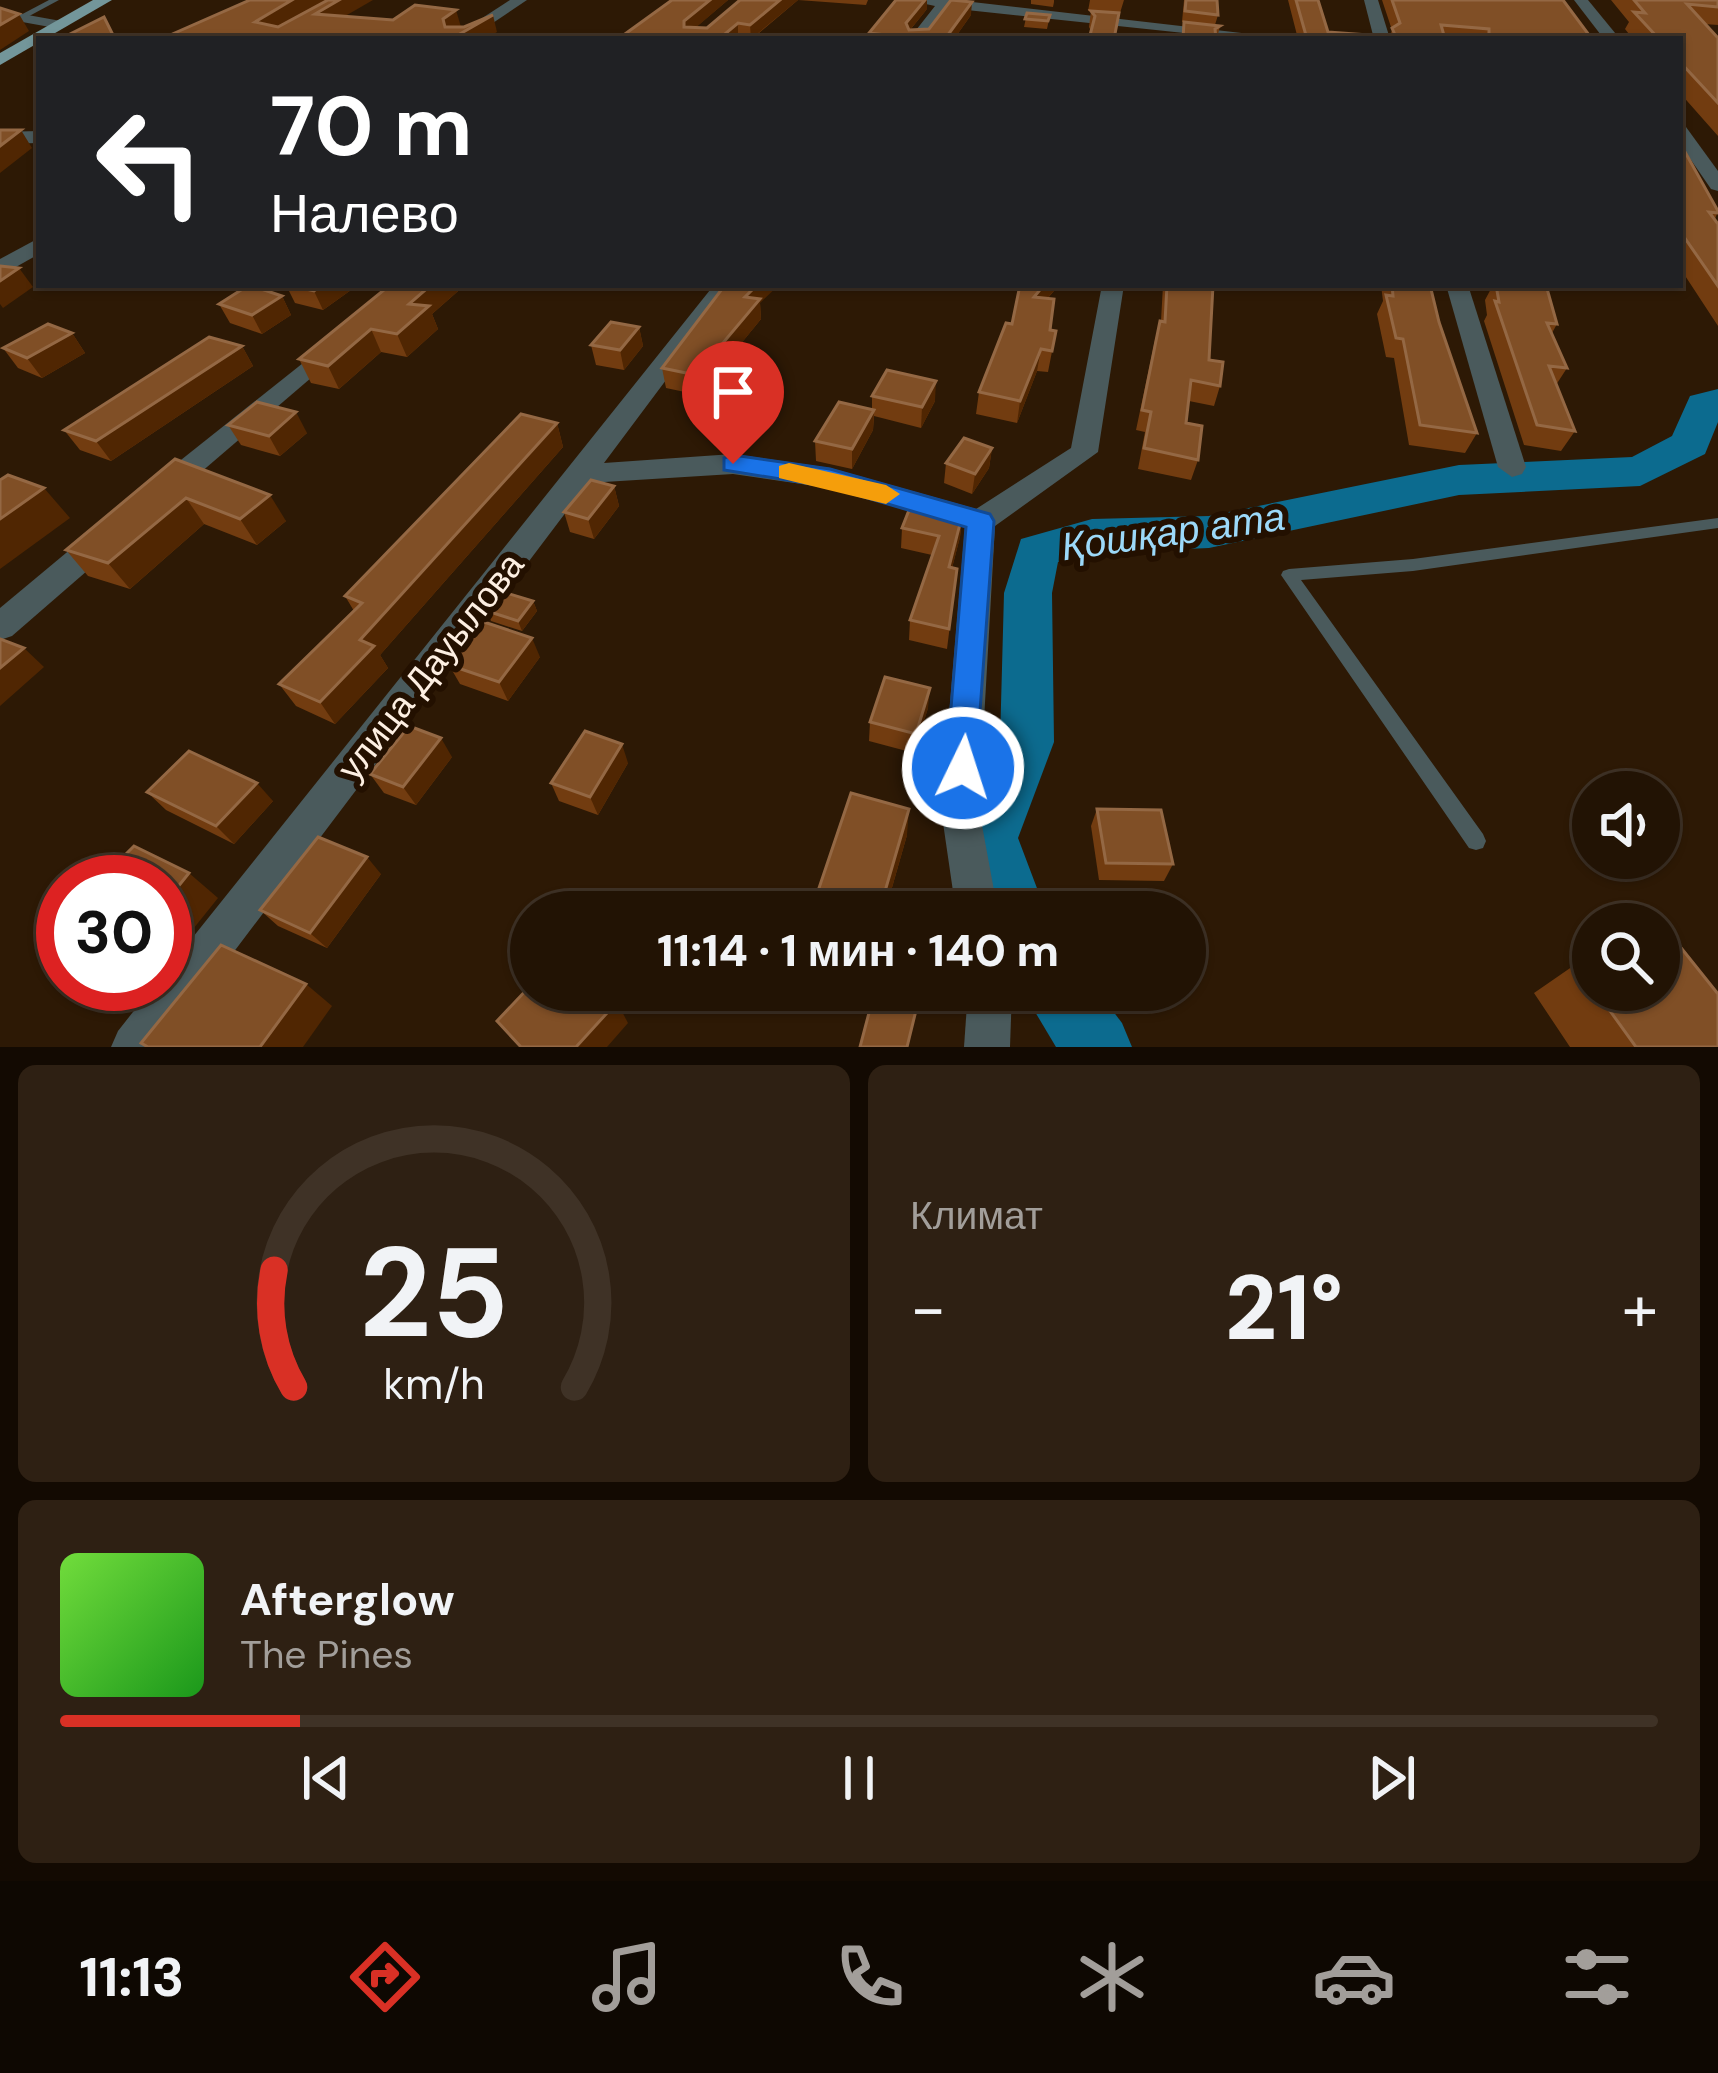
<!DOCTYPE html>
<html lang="ru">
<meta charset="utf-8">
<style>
:root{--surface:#221304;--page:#2e2013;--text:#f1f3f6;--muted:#a29e9a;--line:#3f3226;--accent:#d93025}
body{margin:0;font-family:"DM Sans",sans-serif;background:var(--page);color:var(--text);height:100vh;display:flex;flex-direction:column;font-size:45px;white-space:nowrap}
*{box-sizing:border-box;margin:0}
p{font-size:39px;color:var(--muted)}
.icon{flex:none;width:66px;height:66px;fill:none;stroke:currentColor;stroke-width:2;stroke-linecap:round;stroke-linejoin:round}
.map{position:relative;height:1047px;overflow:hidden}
.drawer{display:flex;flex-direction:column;gap:18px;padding:18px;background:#130a02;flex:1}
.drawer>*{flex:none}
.banner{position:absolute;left:36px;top:36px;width:1647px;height:252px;border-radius:0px;box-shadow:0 3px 9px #0004,0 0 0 3px var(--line);background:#202124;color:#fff;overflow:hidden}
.controls{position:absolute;left:1572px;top:771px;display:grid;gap:24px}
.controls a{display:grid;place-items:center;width:108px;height:108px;border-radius:50%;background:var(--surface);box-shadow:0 3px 9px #0004,0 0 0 3px var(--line);font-size:60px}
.speed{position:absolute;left:36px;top:855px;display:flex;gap:24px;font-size:60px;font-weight:700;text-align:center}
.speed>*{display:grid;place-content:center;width:156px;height:156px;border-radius:50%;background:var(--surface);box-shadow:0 3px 9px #0004,0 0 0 3px var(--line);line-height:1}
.speed .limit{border:18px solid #d22;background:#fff;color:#111}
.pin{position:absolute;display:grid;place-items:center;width:102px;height:102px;color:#fff;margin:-123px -51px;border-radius:50% 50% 50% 0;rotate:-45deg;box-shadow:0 0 12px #0007}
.pin .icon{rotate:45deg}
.me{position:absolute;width:132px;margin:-66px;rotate:4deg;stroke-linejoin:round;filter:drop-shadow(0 0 9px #0008)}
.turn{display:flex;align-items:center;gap:42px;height:252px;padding:0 36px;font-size:54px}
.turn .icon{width:156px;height:156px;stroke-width:2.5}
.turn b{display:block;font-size:84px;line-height:102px}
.big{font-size:90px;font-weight:800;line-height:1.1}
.drawer .widget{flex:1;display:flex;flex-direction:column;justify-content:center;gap:18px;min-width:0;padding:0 42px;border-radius:18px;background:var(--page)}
.drawer .dial{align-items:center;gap:0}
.dial svg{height:312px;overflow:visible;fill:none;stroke:var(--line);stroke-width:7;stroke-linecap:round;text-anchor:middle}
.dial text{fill:var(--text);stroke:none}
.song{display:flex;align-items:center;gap:36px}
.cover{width:144px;height:144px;border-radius:18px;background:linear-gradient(135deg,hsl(100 70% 55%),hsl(120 70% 35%))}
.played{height:12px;border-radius:6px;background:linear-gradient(90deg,var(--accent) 15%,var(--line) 15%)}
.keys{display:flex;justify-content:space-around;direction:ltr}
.heat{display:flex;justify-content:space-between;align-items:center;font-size:66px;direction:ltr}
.drawer .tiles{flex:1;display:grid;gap:18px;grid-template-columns:1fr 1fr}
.widget:last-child{grid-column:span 2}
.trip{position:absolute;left:510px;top:891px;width:696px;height:120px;border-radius:60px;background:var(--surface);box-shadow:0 3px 9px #0004,0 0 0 3px var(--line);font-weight:800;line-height:120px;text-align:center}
.dock{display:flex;height:192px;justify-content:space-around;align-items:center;background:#0e0802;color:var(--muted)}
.dock .icon{width:84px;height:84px}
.dock .on{color:var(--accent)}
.dock b{font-size:54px;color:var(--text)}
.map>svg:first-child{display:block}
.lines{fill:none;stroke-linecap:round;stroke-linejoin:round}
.river{fill:#0c6b8f;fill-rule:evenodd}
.service{fill:#4a5a5c;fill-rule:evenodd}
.minor{fill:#4a5a5c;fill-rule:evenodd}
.primary{fill:#73969a;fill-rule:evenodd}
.wall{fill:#723c10}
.shaded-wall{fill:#502602}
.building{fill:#804f26;stroke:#946844;stroke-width:3}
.route{fill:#1a73e8;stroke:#114b97;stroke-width:3}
.slow{fill:#f59e0b}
.labels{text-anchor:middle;stroke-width:12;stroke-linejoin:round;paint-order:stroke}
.street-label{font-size:36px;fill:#fdefe2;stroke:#231000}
.water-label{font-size:39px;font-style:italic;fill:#9cd9f9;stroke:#231000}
</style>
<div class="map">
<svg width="1718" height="1047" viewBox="0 0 1718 1047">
<rect width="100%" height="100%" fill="#2d1905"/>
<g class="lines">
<!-- river -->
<g class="river">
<polygon points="1718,389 1718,422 1705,454 1640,486 1459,495 1209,548 1092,553 1058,562 1052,593 1054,742 1018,838 1046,912 984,912 958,838 1000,742 1004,593 1021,539 1092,519 1209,516 1459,465 1632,457 1672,436 1690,396"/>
<polygon points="1022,990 1097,990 1122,1023 1132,1047 1056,1047"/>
</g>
<!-- service -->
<g class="service">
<polygon points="49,0 59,0 20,21 13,19"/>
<polygon points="1718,518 1718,528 1413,571 1301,580 1483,834 1486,841 1483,848 1476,850 1469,848 1281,575 1283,571 1289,569 1413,559"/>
</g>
<!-- minor -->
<g class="minor">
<polygon points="510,0 527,0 469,39 450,39"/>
<polygon points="907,0 955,0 1293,39 1241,39 948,8 925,39 909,39 935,6"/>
<polygon points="1364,0 1378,0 1390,39 1374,39"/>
<polygon points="1574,0 1588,0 1620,39 1604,39"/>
<polygon points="0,10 61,21 68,25 61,29 0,18"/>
<polygon points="1680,126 1686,127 1718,171 1718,191 1711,189 1680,144"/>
<polygon points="39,131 39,143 0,144 0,132"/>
<polygon points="39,238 39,254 0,276 0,259"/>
<polygon points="714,285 737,285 604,463 733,454 830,468 976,509 1071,448 1102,285 1124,285 1098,452 995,526 979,809 998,912 956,912 941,809 965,527 829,488 733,474 588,483 162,1047 111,1047 118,1031 155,984 165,984 165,972"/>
<polygon points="1446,285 1468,285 1526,467 1522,474 1512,477 1498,467"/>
<polygon points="337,336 349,343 346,348 172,497 152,497 148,490 152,483"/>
<polygon points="107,525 118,528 122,536 118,544 12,636 0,640 0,608 96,528"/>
<polygon points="968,990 1012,990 1010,1047 964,1047"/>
</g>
<!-- primary -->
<polygon class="primary" points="93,0 112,0 0,65 0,53"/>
</g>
<!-- wall -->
<g class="wall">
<polygon points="672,0 728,0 696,27 707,28 740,0 868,0 866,5 798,0 752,39 618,39"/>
<polygon points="1031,0 1054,0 1054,2 1053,7 1031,4"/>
<polygon points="1090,0 1124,0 1120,13 1102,12 1091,31 1089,27 1091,11 1088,11"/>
<polygon points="1184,0 1217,0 1218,15 1215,25 1220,26 1217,39 1181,39 1184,22 1192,23 1182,22"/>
<polygon points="1288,0 1318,0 1328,32 1390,36 1392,30 1382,0 1563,0 1592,39 1298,39"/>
<polygon points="1611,0 1718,0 1718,25 1704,24 1718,38 1718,136 1680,93 1680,39 1633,39 1625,29 1629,22"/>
<polygon points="927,9 910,30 929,29 971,15 954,39 869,39 869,33"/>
<polygon points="1027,13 1050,15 1047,29 1024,27"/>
<polygon points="1680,143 1718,211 1715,219 1718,224 1718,326 1680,268"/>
<polygon points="286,285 358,285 323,310 295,303"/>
<polygon points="390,285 465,285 432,314 438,329 407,357 381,352 339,389 311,383 299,359"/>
<polygon points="1013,285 1059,285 1048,298 1050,330 1056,331 1048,372 1037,371 1017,423 976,414 979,392 1012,324 1018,291 1012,289"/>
<polygon points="1163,285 1213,285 1209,360 1220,386 1214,406 1189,401 1186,423 1198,460 1191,480 1138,469 1145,432 1136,430 1155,340 1161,321"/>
<polygon points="1381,285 1430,285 1439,322 1477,433 1465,453 1409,445 1394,358 1386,357 1377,314 1383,301"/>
<polygon points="1493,285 1546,285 1557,324 1552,333 1567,368 1556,385 1575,431 1561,451 1524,445 1484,321 1487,315 1485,300"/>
<polygon points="282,296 291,315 262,334 230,323 219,304"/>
<polygon points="760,303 761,319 699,395 666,388 662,368"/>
<polygon points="639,327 643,346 624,370 596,365 591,345"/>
<polygon points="72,333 85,353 42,378 18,368 3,348"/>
<polygon points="242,346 253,366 111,461 80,450 64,430"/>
<polygon points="872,396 935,401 921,428 874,416 873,430 852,469 816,461 815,441 872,409"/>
<polygon points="557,423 563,447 380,655 388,668 335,724 296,706 279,684 354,611 345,596"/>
<polygon points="228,425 307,433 280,456 241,445"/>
<polygon points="992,448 989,468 972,494 944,483 946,463"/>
<polygon points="175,459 286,521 257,545 204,524 130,589 88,576 66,550"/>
<polygon points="614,486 619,506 594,539 570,532 564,512"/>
<polygon points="962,516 960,537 952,568 957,569 947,649 909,640 910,620 932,555 901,548 902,528"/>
<polygon points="533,601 537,611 522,631 491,621 487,611"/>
<polygon points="540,657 508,701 460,684 449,665"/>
<polygon points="928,708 914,753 869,741 870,722"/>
<polygon points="452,757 416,805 384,793 370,774"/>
<polygon points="628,763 598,815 559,801 551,783"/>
<polygon points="147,792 273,801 234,844 166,810"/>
<polygon points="1097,809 1173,864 1164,881 1099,880 1091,826"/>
<polygon points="907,835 885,912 818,912 817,894"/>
<polygon points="381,874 327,948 278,926 260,910"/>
<polygon points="1593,960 1593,990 1659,990 1718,1047 1570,1047 1534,993 1576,964"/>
</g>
<!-- shaded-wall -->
<g class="shaded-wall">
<polygon points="292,0 326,0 262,38 255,22"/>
<polygon points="339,0 373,0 321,30 315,14"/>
<polygon points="710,0 728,0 686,36 686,39 684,21"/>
<polygon points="780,0 798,0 751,39 750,25"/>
<polygon points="925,0 927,0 927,9 905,36 906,23"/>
<polygon points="972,2 971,15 954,39 945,39"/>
<polygon points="456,10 461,27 448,35 443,19"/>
<polygon points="19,14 29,31 0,50 0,25"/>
<polygon points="493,15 497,32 485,39 451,39"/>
<polygon points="738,23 738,39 719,39"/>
<polygon points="21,130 32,148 0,173 0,146"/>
<polygon points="19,268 33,287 3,308 0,304 0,281"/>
<polygon points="322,285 358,285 323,310 314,291"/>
<polygon points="431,285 465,285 432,314 438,329 407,357 397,334 409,304"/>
<polygon points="757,285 779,285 760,303 761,319 699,395 696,375 745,297"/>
<polygon points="1044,285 1059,285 1030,318 1034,297"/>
<polygon points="282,296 291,315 262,334 252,315"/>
<polygon points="639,327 643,346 624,370 620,350"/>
<polygon points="371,329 381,352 339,389 328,366"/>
<polygon points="72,333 85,353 42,378 27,358"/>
<polygon points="242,346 253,366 111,461 96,441"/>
<polygon points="1041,349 1037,371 1017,423 1020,401"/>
<polygon points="936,381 935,401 921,428 922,407"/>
<polygon points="874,410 873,430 852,469 852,449"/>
<polygon points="296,412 307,433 280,456 269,436"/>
<polygon points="557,423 563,447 380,655 388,668 335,724 320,702 360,640"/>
<polygon points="992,448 989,468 972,494 975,474"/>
<polygon points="614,486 619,506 594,539 588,519"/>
<polygon points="44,488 70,518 0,569 0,519"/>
<polygon points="270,495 286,521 257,545 240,519"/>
<polygon points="186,498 204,524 130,589 108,563"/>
<polygon points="962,516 960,537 947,587 949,567"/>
<polygon points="533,601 537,611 522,631 518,621"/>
<polygon points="532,638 540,657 508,701 499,682"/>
<polygon points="24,648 44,667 0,706 0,668"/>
<polygon points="930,688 928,708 914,753 916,734"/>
<polygon points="441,738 452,757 416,805 403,787"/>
<polygon points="622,744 628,763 598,815 590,797"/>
<polygon points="257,783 273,801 234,844 216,826"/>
<polygon points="909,809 907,835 885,912 879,912"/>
<polygon points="367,857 381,874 327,948 310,933"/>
<polygon points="189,873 218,898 165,964 165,903"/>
<polygon points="306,984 332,1006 303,1047 260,1047"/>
<polygon points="617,1002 628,1023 607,1047 576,1047"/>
</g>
<!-- building -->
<g class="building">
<polygon points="250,0 292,0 255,22 278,27 328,0 339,0 315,14 393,20 415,5 456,10 443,19 445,27 464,27 493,15 451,39 161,39"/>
<polygon points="672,0 710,0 684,21 684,27 707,28 740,0 780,0 750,25 738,23 719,39 618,39"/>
<polygon points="896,0 925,0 906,23 909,30 929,29 951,0 972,2 945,39 920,39 869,33"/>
<polygon points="1186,0 1217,0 1218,15 1185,11"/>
<polygon points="1296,0 1318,0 1328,32 1396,37 1392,28 1400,23 1392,0 1563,0 1592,39 1489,39 1489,29 1441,25 1445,39 1307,39"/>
<polygon points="1634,0 1718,0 1718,7 1687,4 1718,38 1718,103 1680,62 1680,39 1659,39 1634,12 1645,13"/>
<polygon points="0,8 19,14 0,25"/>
<polygon points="1091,11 1119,13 1114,39 1089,39 1095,16"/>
<polygon points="1027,13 1050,15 1048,21 1025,19"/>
<polygon points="104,17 115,39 60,39"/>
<polygon points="1184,22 1220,26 1215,29 1216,39 1183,39"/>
<polygon points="0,130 21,130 0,146"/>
<polygon points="1680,143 1718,211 1718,213 1709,212 1718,224 1718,286 1680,231"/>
<polygon points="0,266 19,268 0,281"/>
<polygon points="249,285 282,296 252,315 219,304"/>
<polygon points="289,285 322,285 314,291"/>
<polygon points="390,285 431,285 409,304 429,306 397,334 371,329 328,366 299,359"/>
<polygon points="725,285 757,285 745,297 760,299 696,375 662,368"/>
<polygon points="1020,285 1044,285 1034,297 1054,299 1050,330 1056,331 1052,351 1041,349 1020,401 979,392 1006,323 1012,324"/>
<polygon points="1167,285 1213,285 1209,360 1223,362 1220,386 1191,380 1186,423 1202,426 1198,460 1144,448 1151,412 1142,410 1160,321 1165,322"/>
<polygon points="1392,285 1430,285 1439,322 1477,433 1420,425 1403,339 1396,338 1386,295 1393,296"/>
<polygon points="1496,285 1546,285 1557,324 1547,323 1567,368 1549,366 1575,431 1537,425 1495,301 1499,302"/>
<polygon points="611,322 639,327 620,350 591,345"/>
<polygon points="48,324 72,333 27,358 3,348"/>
<polygon points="209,337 242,346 96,441 64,430"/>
<polygon points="887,370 936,381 922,407 872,396"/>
<polygon points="257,402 296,412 269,436 228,425"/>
<polygon points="839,402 874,410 852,449 815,441"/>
<polygon points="521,414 557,423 360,640 374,646 320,702 279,684 362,603 345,596"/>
<polygon points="964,438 992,448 975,474 946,463"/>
<polygon points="175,459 270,495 240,519 186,498 108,563 66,550"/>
<polygon points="8,475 44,488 0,519 0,480"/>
<polygon points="591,480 614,486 588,519 564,512"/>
<polygon points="911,505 962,516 949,567 957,569 949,629 910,620 939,536 902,528"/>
<polygon points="503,592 533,601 518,621 487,611"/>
<polygon points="484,622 532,638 499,682 449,665"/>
<polygon points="0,639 24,648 0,668"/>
<polygon points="885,677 930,688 916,734 870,722"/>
<polygon points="409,726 441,738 403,787 370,774"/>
<polygon points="585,731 622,744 590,797 551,783"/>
<polygon points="189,751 257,783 216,826 147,792"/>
<polygon points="851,793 909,809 879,912 817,894"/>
<polygon points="1097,809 1161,810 1173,864 1106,863"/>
<polygon points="318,837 367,857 310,933 260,910"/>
<polygon points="134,846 189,873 165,903 165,882 98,882"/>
<polygon points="1674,939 1718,994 1718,1047 1636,1047 1595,990 1659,990 1659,943"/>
<polygon points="221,945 306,984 260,1047 148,1047 141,1043"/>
<polygon points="1593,960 1593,987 1576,964"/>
<polygon points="531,985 531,990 604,990 617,1002 576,1047 521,1047 497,1021"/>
<polygon points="875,990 921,990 907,1047 860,1047"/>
</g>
<!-- route -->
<polygon class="route" points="733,455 830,469 990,514 994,521 975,779 963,784 951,779 946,768 966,527 830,487 724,470 724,458"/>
<!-- slow -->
<polygon class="slow" points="789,463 886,485 900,494 886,504 779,478 779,466"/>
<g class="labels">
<!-- street labels -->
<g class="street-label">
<text transform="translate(430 666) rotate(-52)" y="13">улица Дауылова</text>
</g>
<!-- water labels -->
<g class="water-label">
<text transform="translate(1173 531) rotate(-8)" y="14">Қошқар ата</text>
</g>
</g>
</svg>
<div class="controls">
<a><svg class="icon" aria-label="sound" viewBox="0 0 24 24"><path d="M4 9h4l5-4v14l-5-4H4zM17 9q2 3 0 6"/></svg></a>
<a><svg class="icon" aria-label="search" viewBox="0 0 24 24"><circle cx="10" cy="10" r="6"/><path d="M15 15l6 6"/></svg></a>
</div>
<div class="speed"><div class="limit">30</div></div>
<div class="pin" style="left:733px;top:464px;background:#d93025"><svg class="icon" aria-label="arrive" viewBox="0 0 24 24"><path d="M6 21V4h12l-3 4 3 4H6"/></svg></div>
<svg class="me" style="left:963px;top:768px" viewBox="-20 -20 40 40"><circle r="17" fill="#1a73e8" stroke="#fff" stroke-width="3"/><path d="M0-11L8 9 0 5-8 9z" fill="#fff"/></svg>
<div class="trip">11:14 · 1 мин · 140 m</div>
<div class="banner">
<div class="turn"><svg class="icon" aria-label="left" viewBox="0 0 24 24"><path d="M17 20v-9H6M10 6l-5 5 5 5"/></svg><div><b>70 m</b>Налево</div></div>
</div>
</div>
<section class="drawer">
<div class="tiles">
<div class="widget dial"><svg viewBox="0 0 100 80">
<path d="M14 69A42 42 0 1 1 86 69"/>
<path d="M14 69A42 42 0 0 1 9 39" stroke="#d93025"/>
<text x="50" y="56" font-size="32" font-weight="700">25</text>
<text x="50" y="72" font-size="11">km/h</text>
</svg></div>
<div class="widget"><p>Климат</p>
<div class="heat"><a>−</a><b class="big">21°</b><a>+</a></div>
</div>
<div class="widget">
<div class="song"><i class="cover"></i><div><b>Afterglow</b><p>The Pines</p></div></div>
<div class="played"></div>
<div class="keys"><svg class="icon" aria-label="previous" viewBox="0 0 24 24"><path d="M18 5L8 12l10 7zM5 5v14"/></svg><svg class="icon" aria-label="pause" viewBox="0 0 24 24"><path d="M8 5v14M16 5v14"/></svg><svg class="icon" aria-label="next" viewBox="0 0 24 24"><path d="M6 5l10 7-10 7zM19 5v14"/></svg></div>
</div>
</div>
</section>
<nav class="dock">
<b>11:13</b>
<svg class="icon on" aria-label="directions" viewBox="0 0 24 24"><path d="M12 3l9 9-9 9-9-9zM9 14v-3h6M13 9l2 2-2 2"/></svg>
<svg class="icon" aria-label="music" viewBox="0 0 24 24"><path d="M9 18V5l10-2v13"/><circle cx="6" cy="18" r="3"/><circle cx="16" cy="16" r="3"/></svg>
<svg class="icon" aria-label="phone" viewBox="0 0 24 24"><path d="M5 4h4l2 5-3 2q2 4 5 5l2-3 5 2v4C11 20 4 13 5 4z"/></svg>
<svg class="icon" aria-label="climate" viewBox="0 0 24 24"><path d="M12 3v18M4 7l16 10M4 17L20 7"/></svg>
<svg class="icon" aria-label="car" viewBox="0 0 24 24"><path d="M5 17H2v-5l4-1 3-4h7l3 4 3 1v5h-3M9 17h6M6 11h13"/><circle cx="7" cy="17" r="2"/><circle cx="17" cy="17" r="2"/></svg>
<svg class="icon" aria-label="filters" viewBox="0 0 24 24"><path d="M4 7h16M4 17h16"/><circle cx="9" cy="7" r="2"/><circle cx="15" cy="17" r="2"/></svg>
</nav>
